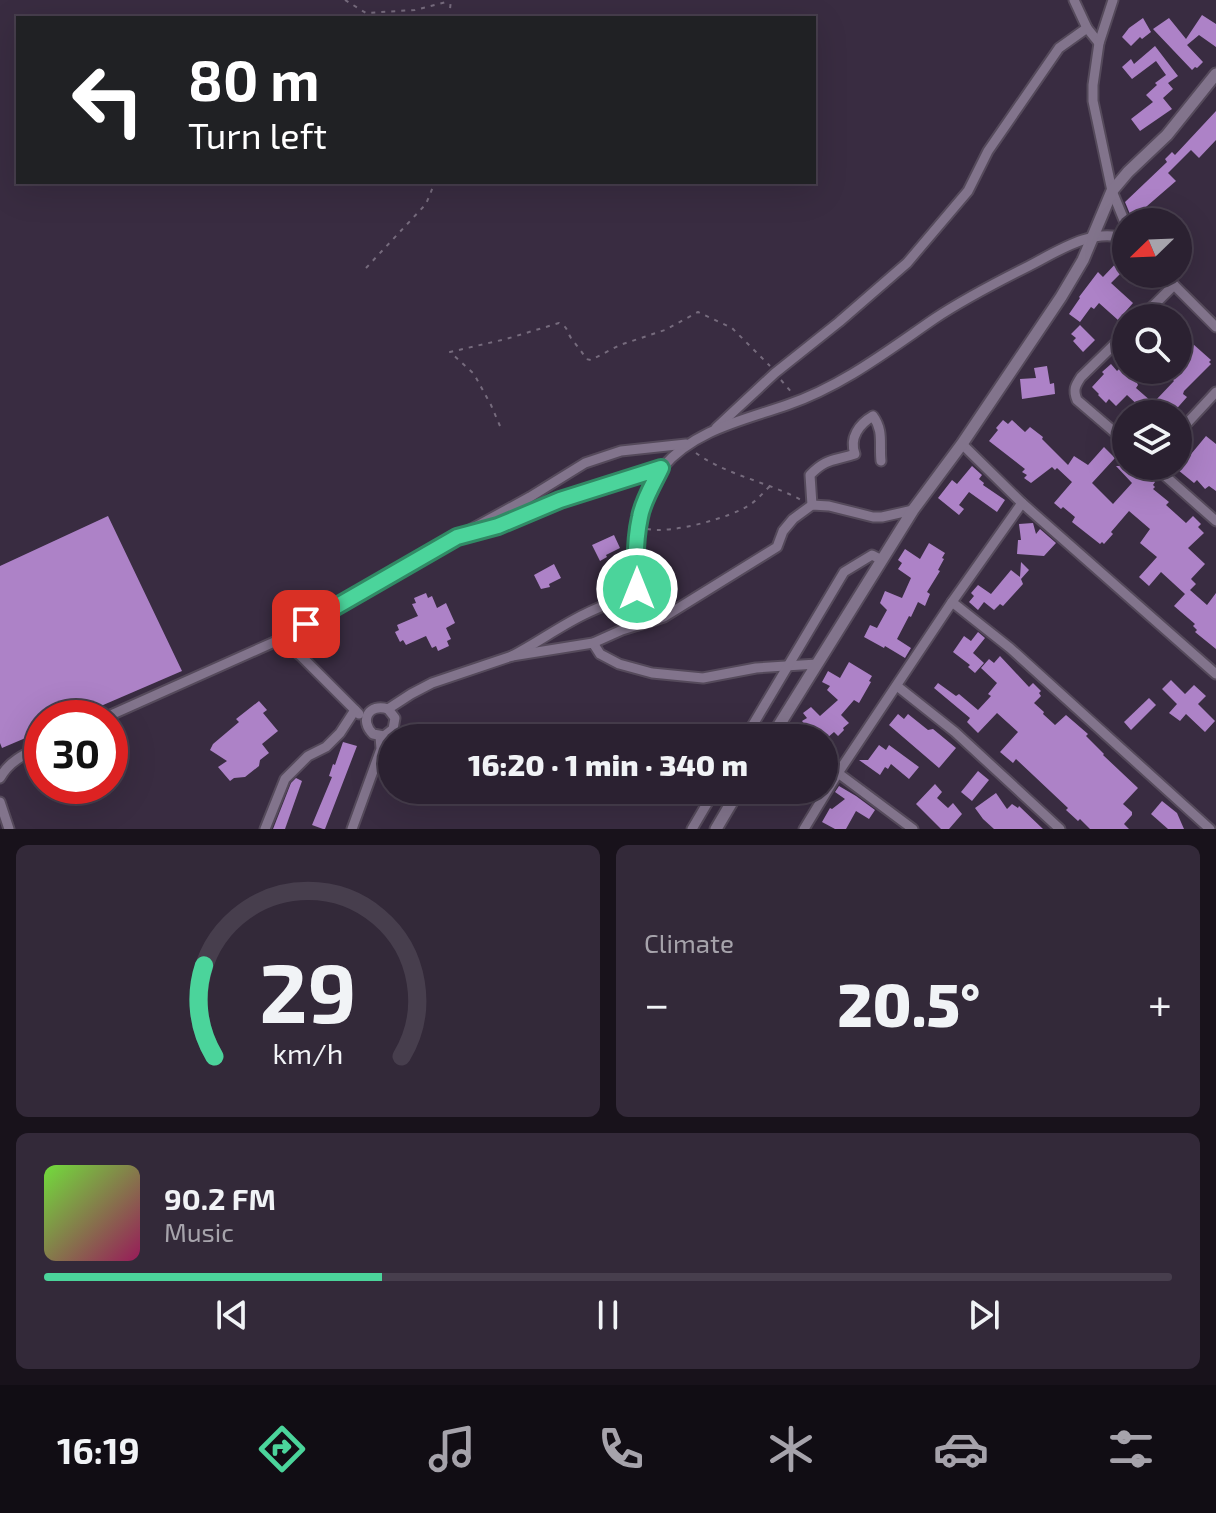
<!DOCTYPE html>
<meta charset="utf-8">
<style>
:root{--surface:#2b2131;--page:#332939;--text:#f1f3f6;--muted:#a6a3ab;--line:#473e4d;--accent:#4bd49b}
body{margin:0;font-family:"Exo 2",sans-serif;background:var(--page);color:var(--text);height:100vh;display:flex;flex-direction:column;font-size:30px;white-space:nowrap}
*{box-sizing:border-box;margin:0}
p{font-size:26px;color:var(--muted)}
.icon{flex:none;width:44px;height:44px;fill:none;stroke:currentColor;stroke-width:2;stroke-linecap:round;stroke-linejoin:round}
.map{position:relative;height:829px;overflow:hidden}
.details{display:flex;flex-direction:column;gap:16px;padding:16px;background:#18121b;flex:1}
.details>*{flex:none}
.top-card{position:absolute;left:16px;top:16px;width:800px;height:168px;border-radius:0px;box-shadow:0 8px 32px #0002,0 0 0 2px var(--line);background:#202124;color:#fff;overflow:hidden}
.needle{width:52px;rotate:247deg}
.tools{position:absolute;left:1112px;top:208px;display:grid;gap:16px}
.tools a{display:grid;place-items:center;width:80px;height:80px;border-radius:50%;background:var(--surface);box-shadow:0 8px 32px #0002,0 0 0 2px var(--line);font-size:40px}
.speed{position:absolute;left:24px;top:700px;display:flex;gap:16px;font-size:40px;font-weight:700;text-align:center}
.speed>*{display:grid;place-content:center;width:104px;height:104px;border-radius:50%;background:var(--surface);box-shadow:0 8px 32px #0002,0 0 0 2px var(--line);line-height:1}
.speed .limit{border:12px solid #d22;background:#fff;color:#111}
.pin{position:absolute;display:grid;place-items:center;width:68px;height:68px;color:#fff;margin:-34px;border-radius:16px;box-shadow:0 4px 12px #0006}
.me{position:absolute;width:88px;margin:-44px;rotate:0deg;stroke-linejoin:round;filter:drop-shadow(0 0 6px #0008)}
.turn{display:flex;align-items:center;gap:28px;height:168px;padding:0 40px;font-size:36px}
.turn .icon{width:104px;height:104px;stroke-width:2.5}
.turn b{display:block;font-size:56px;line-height:68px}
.big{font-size:60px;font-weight:800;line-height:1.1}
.details .card{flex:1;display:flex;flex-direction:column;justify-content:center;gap:12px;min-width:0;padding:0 28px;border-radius:12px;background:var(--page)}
.details .dial{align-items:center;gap:0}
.dial svg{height:208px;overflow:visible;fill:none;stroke:var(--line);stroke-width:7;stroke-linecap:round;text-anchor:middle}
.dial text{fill:var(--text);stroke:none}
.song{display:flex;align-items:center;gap:24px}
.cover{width:96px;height:96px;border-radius:12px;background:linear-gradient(135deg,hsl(100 70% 55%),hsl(330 70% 35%))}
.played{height:8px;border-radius:4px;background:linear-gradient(90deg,var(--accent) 30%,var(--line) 30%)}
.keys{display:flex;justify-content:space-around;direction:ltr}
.heat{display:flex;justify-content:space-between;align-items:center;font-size:44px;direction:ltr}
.details .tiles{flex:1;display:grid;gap:16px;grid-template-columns:1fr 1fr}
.card:last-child{grid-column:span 2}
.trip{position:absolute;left:378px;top:724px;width:460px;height:80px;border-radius:40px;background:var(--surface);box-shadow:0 8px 32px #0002,0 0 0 2px var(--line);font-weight:800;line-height:80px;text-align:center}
.tabs{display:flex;height:128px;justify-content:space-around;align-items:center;background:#110d14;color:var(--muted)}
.tabs .icon{width:56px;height:56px}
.tabs .current{color:var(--accent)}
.tabs b{font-size:36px;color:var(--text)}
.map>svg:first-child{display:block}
.building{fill:#ad82c7}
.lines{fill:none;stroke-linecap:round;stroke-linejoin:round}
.minor-casing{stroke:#554a5b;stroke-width:13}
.tertiary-casing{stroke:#554a5b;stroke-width:15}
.path{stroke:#766b7d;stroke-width:2;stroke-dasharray:4 6;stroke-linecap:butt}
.minor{stroke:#82748c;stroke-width:9}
.tertiary{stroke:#82748c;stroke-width:11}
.route-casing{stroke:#318a65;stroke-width:20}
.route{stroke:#4bd49b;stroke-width:14}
</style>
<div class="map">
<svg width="1216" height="829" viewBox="0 0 1216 829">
<rect width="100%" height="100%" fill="#392c41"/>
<!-- building -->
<g class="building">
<polygon points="1202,15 1216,24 1216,47 1199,35 1187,45 1203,62 1197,68 1195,67 1192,70 1153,29 1169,18 1186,39"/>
<polygon points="1143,18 1151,32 1142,39 1140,37 1131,46 1122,37 1129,28"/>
<polygon points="1155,46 1178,76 1168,83 1173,89 1163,98 1172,109 1140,131 1131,119 1153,102 1146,95 1157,85 1155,83 1166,75 1156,61 1132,79 1122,67 1131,59 1134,64"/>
<polygon points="1216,111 1216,140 1199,158 1191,150 1168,173 1176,181 1132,219 1125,202 1167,162 1165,159 1172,152 1175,155"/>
<polygon points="1124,246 1126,246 1126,268 1111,283 1133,303 1118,320 1099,303 1094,309 1091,307 1080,322 1069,314 1080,298 1079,297 1098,272 1103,277 1120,259 1116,254"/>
<polygon points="1080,325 1095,340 1083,352 1073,341 1076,338 1071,334"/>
<polygon points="1178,325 1193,344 1211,360 1209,362 1211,364 1184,391 1183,394 1187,397 1172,414 1152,414 1144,407 1142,409 1127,395 1116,406 1109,399 1106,403 1098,395 1099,394 1092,387 1104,374 1102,372 1111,364 1117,371 1126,362 1126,370 1150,370 1137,383 1138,385 1136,388 1152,402 1155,399 1156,400 1174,381 1164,370 1178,370 1190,357 1182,346 1178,349"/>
<polygon points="1047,366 1050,384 1054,383 1055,394 1022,399 1020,379 1036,378 1034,368"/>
<polygon points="1003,420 1008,424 1012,420 1025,432 1030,427 1043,437 1042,439 1068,465 1074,456 1088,465 1104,447 1115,458 1092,483 1113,504 1132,483 1116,466 1137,466 1155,482 1153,485 1155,487 1153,489 1169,502 1166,505 1186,523 1193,516 1201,524 1198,527 1204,533 1188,548 1205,564 1191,579 1196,584 1190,590 1207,605 1216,593 1216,649 1195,632 1197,630 1193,626 1195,624 1174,606 1185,594 1161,572 1149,586 1139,577 1157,557 1140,543 1150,529 1129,511 1111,532 1113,534 1104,544 1102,542 1100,544 1072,522 1075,517 1063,507 1061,509 1054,503 1072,482 1057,468 1055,470 1052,467 1031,483 1024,478 1027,475 1022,472 1025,469 989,441 998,430 996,428"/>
<polygon points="1206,436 1216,444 1216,491 1209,486 1205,489 1197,480 1194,483 1178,470 1178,462 1183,456 1187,459"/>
<polygon points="972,466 982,475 979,479 984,483 983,485 1005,500 997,512 969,492 959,505 964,509 959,515 938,498 952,480 957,484"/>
<polygon points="108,516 182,671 73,718 42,718 42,731 2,748 0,743 0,566"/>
<polygon points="1033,523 1036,534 1040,529 1056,543 1044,556 1017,554 1018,540 1021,540 1019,524"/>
<polygon points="614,535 620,548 606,555 607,557 600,561 592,545"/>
<polygon points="929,543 945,553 942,558 944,559 938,570 940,571 927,592 930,594 925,606 918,602 911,617 909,616 897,639 911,648 905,658 885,646 884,648 864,637 870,625 877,628 887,610 880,603 885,591 902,598 911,578 898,569 902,563 898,560 905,549 920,559"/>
<polygon points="1021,562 1029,570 1021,579 1023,584 1003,606 1000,604 994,610 984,602 978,610 969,602 974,596 971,593 978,585 991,594 1011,570 1020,577"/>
<polygon points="554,564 561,578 549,584 550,587 541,589 534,575"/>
<polygon points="426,593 428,598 432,596 437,608 446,603 455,623 446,628 451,639 447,641 449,646 438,651 436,646 432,648 426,636 406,645 403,640 400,642 395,632 399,630 397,625 418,616 412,604 416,603 414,598"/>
<polygon points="978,632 985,638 973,653 984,663 975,673 968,667 970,665 953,652 964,636 971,641"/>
<polygon points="1000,656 1029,687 1033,683 1041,691 1039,693 1041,696 1034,703 1044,712 1043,714 1055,725 1066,715 1088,734 1086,736 1104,754 1103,755 1138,788 1123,804 1132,812 1132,815 1124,824 1129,829 1090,829 1080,819 1078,821 1066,810 1068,808 1016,759 1013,763 1000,752 1018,732 997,713 978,733 967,722 970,718 934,688 938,683 956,696 959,694 978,710 991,696 988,694 997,683 981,668 989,659 994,663"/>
<polygon points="849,662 872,676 869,681 871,682 859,703 854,700 841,715 849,723 843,728 844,730 838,736 834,732 827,738 799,738 809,730 802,721 807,718 803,713 811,707 820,716 838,700 827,690 830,686 822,682 828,671 840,678"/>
<polygon points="1171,680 1185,694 1194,685 1206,696 1198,704 1215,721 1205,732 1186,714 1180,721 1169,713 1177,704 1162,689"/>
<polygon points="1149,698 1156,705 1131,730 1124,722"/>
<polygon points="259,701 267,710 263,713 278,731 262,744 269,753 260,760 259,766 245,777 234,778 230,781 218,767 227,761 210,750 213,744 239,722 236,719"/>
<polygon points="898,714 904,719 908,714 928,730 933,729 956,748 939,768 889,725"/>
<polygon points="343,742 357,746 325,829 323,829 312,825 332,777 329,776 333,764 335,765"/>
<polygon points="879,745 886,750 889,745 919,767 909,779 891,764 888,769 885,767 880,775 859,760 868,760"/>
<polygon points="978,771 989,780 972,801 961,792"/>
<polygon points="296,778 302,781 285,829 273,829 291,783"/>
<polygon points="935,784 942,792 937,798 948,808 953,803 962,814 949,829 941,829 916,804"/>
<polygon points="839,786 856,796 875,810 869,819 856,811 846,829 835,829 822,822 830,808 832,809 845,799 835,792"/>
<polygon points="996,793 1007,809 1012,804 1018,808 1019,806 1043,829 994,829 983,819 975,808"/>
<polygon points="1162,801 1177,813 1184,829 1168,829 1151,814"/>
</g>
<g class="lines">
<defs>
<g id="minor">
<polyline points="1074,0 1087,28 1099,43"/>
<polyline points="1113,0 1099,43 1093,85 1093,101 1112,191 1126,225"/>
<polyline points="1163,274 1216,327"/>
<polyline points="1141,318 1174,285"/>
<path d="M1126 333 1081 377C1075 386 1073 390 1077 400L1126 442"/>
<polyline points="716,428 775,373 839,322 907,263 968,191 988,151 1059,48 1087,28"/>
<polyline points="1178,433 1216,392"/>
<polyline points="962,444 1022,503 1216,674"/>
<polyline points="1154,466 1216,521"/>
<path d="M812 505 810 475C826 458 834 461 855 454 849 438 859 424 873 416 884 431 879 444 881 461"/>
<polyline points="472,534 498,526 560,500 661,468"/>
<polyline points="952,602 1010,648 1210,829"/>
<polyline points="281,639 301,656 359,714"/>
<polyline points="593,643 600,654 619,664 652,673 703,678 756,668 817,664"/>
<path d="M512 656C537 643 560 626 585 614 603 605 621 600 637 589 635 565 635 539 640 516 642 507 648 497 652 488 655 481 658 473 663 467 694 430 744 420 787 405 842 386 886 352 934 319 964 299 997 282 1029 266 1058 251 1093 227 1126 239"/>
<polyline points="897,686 955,732 1060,829"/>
<path d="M388 709 395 718 393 729 384 736 373 734C359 720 369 703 388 709L411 694 432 683 512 656 593 643 622 630 664 617 777 547 783 531 793 519 812 505 829 506 873 517H882L913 510"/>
<polyline points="104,718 281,639 457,537 530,497 585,463 621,451 686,444"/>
<polyline points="745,738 844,572 872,555 882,560"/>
<polyline points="838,773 913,829"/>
<path d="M0 778C9 761 25 754 42 746"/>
<polyline points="0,802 9,829"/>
<polyline points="265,829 285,779 308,756 326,747 340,733 355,710"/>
<polyline points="352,829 381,749 380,736"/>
<polyline points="692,829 715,790"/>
<polyline points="804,829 838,773 952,602 1022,503"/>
</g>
<g id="tertiary">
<polyline points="771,738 913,510 962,444 1061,297 1083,260 1112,191 1128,172 1167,135 1216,74"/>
<polyline points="716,829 739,790"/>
</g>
</defs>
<!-- minor casing -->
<use href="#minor" class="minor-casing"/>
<!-- tertiary casing -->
<use href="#tertiary" class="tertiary-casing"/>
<!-- path -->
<g class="path">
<polyline points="345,0 366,13 415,10 450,1"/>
<polyline points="449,18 451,0"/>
<polyline points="366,268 426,204 435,182"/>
<polyline points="781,380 793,394"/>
<path d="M500 426 491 405 474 374 450 352 506 339 559 323C568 327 566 330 571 338 576 345 582 351 586 359L591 360 620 345 665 330 698 312 732 328 770 366"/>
<path d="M696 453C728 476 769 482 803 501"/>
<path d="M647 529C671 534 731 518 751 504 758 499 764 492 770 486"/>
</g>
<!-- minor -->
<use href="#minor" class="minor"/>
<!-- tertiary -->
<use href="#tertiary" class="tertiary"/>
</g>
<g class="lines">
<defs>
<path id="route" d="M306 624 457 537 498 526 560 500 661 468C654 483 643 500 640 517 635 540 635 566 637 589"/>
</defs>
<!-- route casing -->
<use href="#route" class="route-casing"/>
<!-- route -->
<use href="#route" class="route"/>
</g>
</svg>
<div class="tools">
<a><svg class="needle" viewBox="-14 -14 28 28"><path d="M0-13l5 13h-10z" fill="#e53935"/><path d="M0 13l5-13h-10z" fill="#a6a3ab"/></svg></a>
<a><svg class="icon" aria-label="search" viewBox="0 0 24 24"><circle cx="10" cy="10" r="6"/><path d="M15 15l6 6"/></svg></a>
<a><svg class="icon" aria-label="layers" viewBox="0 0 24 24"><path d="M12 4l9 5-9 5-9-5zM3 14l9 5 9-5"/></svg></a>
</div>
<div class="speed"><div class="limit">30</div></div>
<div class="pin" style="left:306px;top:624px;background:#d93025"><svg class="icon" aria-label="arrive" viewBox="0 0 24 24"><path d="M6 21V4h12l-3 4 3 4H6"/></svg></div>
<svg class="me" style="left:637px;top:589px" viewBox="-20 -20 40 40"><circle r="17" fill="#4bd49b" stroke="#fff" stroke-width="3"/><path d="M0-11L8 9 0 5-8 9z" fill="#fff"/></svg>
<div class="trip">16:20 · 1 min · 340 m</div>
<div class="top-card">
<div class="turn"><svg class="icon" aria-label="left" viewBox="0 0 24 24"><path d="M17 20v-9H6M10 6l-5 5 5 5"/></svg><div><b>80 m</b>Turn left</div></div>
</div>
</div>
<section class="details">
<div class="tiles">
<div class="card dial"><svg viewBox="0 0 100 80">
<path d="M14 69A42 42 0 1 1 86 69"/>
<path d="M14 69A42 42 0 0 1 10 34" stroke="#4bd49b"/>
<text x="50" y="56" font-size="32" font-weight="700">29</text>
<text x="50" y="72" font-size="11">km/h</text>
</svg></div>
<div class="card"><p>Climate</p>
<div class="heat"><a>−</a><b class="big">20.5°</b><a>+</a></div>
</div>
<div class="card">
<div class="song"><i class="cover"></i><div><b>90.2 FM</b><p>Music</p></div></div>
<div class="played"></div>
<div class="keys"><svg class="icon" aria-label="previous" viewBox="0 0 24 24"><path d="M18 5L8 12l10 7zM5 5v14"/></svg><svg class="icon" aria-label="pause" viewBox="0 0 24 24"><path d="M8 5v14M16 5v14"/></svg><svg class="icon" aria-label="next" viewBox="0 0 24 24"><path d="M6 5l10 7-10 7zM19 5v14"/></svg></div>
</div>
</div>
</section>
<nav class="tabs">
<b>16:19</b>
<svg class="icon current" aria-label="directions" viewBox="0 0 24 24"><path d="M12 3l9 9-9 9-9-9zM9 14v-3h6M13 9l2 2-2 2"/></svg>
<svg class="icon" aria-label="music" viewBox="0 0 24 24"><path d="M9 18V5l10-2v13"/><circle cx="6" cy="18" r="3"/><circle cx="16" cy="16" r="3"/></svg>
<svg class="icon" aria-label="phone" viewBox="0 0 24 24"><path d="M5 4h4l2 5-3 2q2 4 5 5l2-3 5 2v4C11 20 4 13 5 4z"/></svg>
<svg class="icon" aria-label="climate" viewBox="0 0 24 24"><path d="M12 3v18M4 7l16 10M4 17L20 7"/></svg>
<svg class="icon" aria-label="car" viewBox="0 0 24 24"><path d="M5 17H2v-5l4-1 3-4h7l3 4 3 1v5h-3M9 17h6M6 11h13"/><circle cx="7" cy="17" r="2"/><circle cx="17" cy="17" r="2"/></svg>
<svg class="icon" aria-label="filters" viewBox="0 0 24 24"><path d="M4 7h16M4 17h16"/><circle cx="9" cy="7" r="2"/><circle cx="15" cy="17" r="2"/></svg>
</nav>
